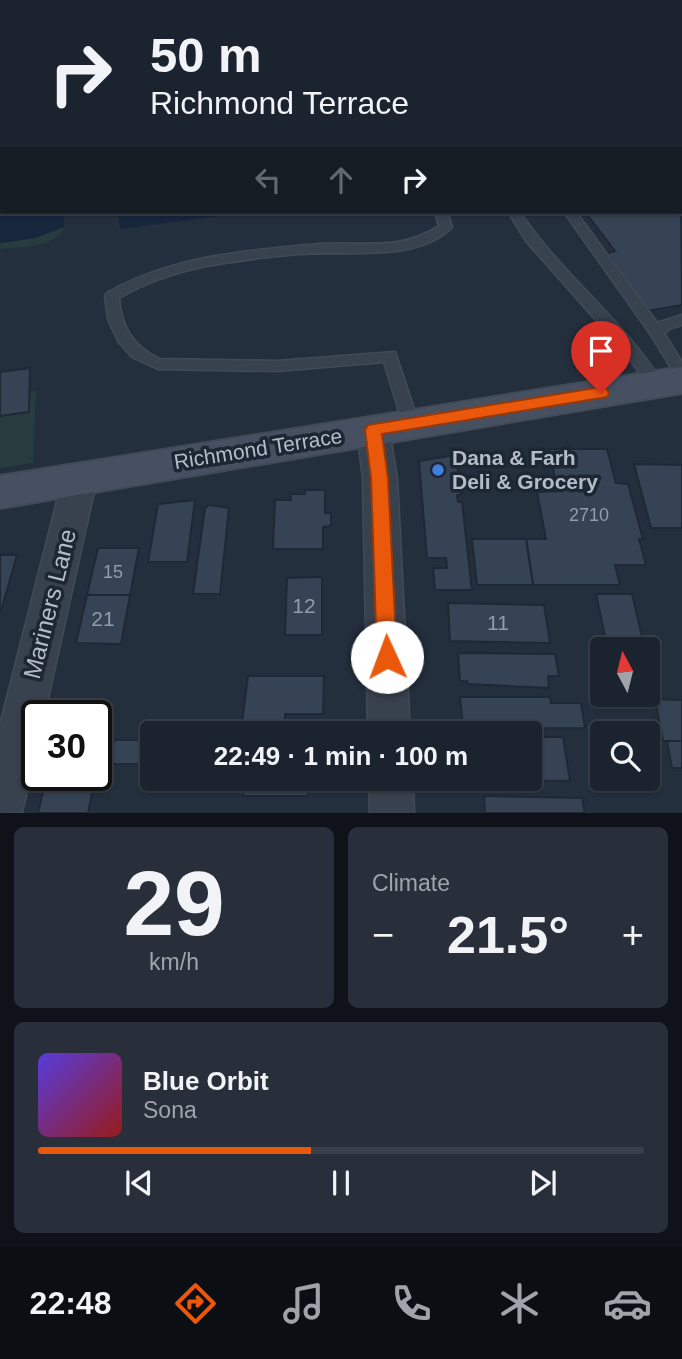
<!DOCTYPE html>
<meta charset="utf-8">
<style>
:root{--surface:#1b232e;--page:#282f3a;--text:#f1f3f6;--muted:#a0a4aa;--line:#39404a;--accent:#ea580c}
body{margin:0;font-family:Arial,sans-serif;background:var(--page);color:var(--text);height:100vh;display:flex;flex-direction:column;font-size:26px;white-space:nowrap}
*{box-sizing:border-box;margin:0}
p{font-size:23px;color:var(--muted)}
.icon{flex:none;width:38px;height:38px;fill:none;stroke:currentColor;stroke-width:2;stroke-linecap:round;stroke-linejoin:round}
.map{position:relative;height:813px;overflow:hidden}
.details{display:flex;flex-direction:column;gap:14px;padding:14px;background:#0f1319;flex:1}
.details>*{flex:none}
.guide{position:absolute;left:0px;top:0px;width:682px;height:214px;box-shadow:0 2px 5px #0004,0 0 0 2px var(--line);background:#1b232e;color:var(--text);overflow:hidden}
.needle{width:46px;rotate:353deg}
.fabs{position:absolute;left:590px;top:637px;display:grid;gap:14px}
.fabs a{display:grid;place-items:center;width:70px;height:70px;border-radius:7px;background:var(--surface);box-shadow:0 2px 5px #0004,0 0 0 2px var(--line);font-size:35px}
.speed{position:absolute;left:21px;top:700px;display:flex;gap:14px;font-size:35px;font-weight:700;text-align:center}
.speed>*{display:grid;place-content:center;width:91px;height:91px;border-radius:50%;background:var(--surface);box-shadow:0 2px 5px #0004,0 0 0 2px var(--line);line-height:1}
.speed .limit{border:4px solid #111;border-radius:10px;background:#fff;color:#111}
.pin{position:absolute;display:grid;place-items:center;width:60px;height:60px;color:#fff;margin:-72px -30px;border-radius:50% 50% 50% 0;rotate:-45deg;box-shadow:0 0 7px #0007}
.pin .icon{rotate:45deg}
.me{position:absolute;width:77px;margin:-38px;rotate:358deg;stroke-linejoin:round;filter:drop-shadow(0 0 5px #0008)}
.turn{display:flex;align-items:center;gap:24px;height:147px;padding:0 35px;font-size:32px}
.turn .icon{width:91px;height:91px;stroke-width:2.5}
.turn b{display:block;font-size:49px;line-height:60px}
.lanes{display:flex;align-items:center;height:66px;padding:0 35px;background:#0003;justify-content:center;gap:35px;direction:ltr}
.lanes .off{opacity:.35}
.big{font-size:52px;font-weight:700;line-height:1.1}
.details .card{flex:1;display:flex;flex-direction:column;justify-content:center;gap:10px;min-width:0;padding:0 24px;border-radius:10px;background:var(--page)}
.details .dial{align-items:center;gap:0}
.dial b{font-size:91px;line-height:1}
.song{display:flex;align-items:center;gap:21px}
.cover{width:84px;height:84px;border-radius:10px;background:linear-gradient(135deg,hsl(250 70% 55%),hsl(0 70% 35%))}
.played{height:7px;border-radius:4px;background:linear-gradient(90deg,var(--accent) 45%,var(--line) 45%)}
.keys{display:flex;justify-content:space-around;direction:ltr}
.heat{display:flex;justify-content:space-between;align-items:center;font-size:38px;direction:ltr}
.details .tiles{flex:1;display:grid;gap:14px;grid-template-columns:1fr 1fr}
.card:last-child{grid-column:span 2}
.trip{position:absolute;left:140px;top:721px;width:402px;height:70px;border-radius:7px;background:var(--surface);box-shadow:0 2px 5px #0004,0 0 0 2px var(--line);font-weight:700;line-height:70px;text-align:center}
.menu{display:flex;height:112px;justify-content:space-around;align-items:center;background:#0b0e12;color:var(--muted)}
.menu .icon{width:49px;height:49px}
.menu .current{color:var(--accent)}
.menu b{font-size:32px;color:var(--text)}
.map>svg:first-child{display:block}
.green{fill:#263c3f}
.water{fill:#17263c}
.building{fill:#364354;stroke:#1f2835;stroke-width:2}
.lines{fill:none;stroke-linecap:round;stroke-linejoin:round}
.lane-casing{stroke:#414a57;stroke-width:3}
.street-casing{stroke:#414a57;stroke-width:3}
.secondary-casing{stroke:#414a57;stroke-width:4}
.lane{fill:#38414e;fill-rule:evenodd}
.street{fill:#38414e;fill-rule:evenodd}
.secondary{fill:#465061;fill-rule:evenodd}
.route{fill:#ea580c;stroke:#983908;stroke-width:2}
.shop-dot{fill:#3f7fe0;stroke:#1d2633;stroke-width:2.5}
.labels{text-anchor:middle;stroke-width:7;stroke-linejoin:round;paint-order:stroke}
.number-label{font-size:18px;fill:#929caa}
.street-label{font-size:21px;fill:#b4bcc9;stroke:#1d2633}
.poi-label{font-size:21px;font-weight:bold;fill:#b4bcc9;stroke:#1d2633;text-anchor:start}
.near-number-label{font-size:21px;fill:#929caa}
.near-street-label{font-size:24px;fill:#b4bcc9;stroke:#1d2633}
</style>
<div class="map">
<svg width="682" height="813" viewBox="0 0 682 813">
<rect width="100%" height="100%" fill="#242f3e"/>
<!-- green -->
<g class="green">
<path d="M64 227C56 249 20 246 0 249V243L35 238Z"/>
<polygon points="36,391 33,463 0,468 0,416 29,412 29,392"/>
</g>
<!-- water -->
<g class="water">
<polygon points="0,0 305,0 306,2 2,2 2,212 64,212 64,227 35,238 0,243"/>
<polygon points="339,0 682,0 682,89 681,2"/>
<polygon points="118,212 250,212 120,229"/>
</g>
<!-- building -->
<g class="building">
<polygon points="681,199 682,305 647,311 607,253 615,251 585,212 681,212"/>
<polygon points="30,368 29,412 0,416 0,372"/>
<polygon points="549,449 607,449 616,483 628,484 643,539 639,539 646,565 615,565 620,585 533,585 526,539 546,539 537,492 558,491"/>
<polygon points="456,455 461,495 457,495 458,502 462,502 472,590 435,590 433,568 447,568 446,558 427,558 419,461"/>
<polygon points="634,464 682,465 682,528 651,528"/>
<polygon points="305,490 325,490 325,513 331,513 331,526 323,527 323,549 273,549 275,500 291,500 290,494 305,494"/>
<polygon points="195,500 187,562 148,562 158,504"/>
<polygon points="209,505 229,508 220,594 193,594 205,508"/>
<polygon points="472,539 526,539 533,585 477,585"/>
<polygon points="98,548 139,548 130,595 87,595"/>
<polygon points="0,555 17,555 0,614"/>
<polygon points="322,577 322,635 285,635 287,578"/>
<polygon points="596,594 632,594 644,645 607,645"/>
<polygon points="87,595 130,595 121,644 76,643"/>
<polygon points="448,603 544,605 550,643 450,641"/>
<polygon points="458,653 555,654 559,676 548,676 549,688 468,684 467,681 460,681"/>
<polygon points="248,676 324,676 323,714 285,714 285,723 242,722"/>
<polygon points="460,697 550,697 551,703 581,703 585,728 473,729 472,726 463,727"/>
<polygon points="655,699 682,700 682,741 663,741"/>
<polygon points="96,725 105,726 96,771"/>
<polygon points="530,737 563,737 570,781 480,780 530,779"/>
<polygon points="114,740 152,740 152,764 110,764"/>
<polygon points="667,741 682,741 682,768 672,768"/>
<polygon points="46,775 95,775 93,788 44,788"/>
<polygon points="220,779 319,779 319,791 308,791 308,796 243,796 243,792 221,792"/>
<polygon points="44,788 93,788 88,813 38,813"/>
<polygon points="484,796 582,798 585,813 485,813"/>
</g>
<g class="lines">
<defs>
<g id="lane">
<rect x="681" y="124" width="1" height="7"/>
<polygon points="681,169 682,170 682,178 681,177"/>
<path d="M435 212H447L452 227C418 263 345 250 299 254 237 260 173 266 119 298 121 327 133 347 160 359L277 361 395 352 419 424 417 428 411 430 403 424 384 362 277 371 158 369 132 357 118 341 108 319 105 296 107 293C171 256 248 250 320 244 365 241 399 252 439 226Z"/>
<path d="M508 212H520C561 274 624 320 663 384L660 388H650L626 354 526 241Z"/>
<polygon points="564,212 576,212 657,323 682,315 682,325 671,328 664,333 682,362 682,379 677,378 651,335"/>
</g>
<g id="street">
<polygon points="373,418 384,422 389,430 397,478 410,733 368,733 363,478 357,430 362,422"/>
<polygon points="80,465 92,469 97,478 44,716 37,716 37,747 22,812 0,813 0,725 63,478 68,469"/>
<polygon points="369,779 413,779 414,813 370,813"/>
</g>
<polygon id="secondary" points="682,367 682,393 0,508 0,476"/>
</defs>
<!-- lane casing -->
<use href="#lane" class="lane-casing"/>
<!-- street casing -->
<use href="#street" class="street-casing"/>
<!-- secondary casing -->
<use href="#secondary" class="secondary-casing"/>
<!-- lane -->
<use href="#lane" class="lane"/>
<!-- street -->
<use href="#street" class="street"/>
<!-- secondary -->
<use href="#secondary" class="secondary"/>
</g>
<!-- route -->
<polygon class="route" points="601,387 607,389 609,393 607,397 382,434 388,478 397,657 394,663 387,666 379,663 377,657 371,478 365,430 368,425"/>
<!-- markers -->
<circle class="shop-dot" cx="438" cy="470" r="7"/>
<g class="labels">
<!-- number labels -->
<g class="number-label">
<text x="589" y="521">2710</text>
<text x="113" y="578">15</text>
</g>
<!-- street labels -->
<g class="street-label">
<text transform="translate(258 449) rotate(-9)" y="7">Richmond Terrace</text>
</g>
<!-- poi labels -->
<g class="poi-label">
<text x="452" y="465">Dana &amp; Farh<tspan x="452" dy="24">Deli &amp; Grocery</tspan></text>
</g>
<!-- near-number labels -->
<g class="near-number-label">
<text x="304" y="613">12</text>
<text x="103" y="626">21</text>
<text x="498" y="630">11</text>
</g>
<!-- near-street labels -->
<g class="near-street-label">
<text transform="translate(50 604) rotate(-76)" y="8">Mariners Lane</text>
</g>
</g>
</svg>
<div class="fabs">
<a><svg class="needle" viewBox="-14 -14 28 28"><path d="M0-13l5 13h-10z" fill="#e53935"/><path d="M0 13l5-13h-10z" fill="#a0a4aa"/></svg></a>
<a><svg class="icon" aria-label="search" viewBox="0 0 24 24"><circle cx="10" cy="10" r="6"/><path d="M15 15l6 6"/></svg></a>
</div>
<div class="speed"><div class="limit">30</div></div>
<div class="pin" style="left:601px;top:393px;background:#d93025"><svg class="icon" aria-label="arrive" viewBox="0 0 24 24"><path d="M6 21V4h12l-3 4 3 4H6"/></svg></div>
<svg class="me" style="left:387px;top:657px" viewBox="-20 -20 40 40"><circle r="19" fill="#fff"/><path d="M0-13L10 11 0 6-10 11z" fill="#ea580c"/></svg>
<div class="trip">22:49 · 1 min · 100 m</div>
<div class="guide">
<div class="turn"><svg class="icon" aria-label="right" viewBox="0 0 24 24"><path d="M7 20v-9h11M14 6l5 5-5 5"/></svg><div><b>50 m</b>Richmond Terrace</div></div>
<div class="lanes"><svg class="icon off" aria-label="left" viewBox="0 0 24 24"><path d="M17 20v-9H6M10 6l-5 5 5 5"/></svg><svg class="icon off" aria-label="ahead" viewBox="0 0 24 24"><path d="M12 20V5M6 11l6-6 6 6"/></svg><svg class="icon" aria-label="right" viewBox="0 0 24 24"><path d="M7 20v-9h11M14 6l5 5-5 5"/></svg></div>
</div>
</div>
<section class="details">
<div class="tiles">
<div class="card dial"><b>29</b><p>km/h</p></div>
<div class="card"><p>Climate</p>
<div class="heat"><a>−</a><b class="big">21.5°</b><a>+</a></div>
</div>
<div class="card">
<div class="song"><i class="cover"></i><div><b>Blue Orbit</b><p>Sona</p></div></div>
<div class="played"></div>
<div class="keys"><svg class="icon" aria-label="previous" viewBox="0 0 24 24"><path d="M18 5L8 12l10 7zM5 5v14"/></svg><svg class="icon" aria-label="pause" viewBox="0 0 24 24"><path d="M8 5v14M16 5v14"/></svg><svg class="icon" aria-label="next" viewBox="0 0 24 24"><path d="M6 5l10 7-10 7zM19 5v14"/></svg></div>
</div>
</div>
</section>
<nav class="menu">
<b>22:48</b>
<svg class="icon current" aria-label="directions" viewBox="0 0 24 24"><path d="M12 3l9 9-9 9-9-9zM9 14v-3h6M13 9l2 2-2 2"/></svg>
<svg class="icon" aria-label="music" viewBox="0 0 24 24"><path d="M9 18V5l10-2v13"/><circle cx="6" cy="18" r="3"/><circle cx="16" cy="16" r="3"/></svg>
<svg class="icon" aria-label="phone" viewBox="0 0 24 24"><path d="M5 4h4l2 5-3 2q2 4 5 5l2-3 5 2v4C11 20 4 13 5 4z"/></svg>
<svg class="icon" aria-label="climate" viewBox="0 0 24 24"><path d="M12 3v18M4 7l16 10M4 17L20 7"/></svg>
<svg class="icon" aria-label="car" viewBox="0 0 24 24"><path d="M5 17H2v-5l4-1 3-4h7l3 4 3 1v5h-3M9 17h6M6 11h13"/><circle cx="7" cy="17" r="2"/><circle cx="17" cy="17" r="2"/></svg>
</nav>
